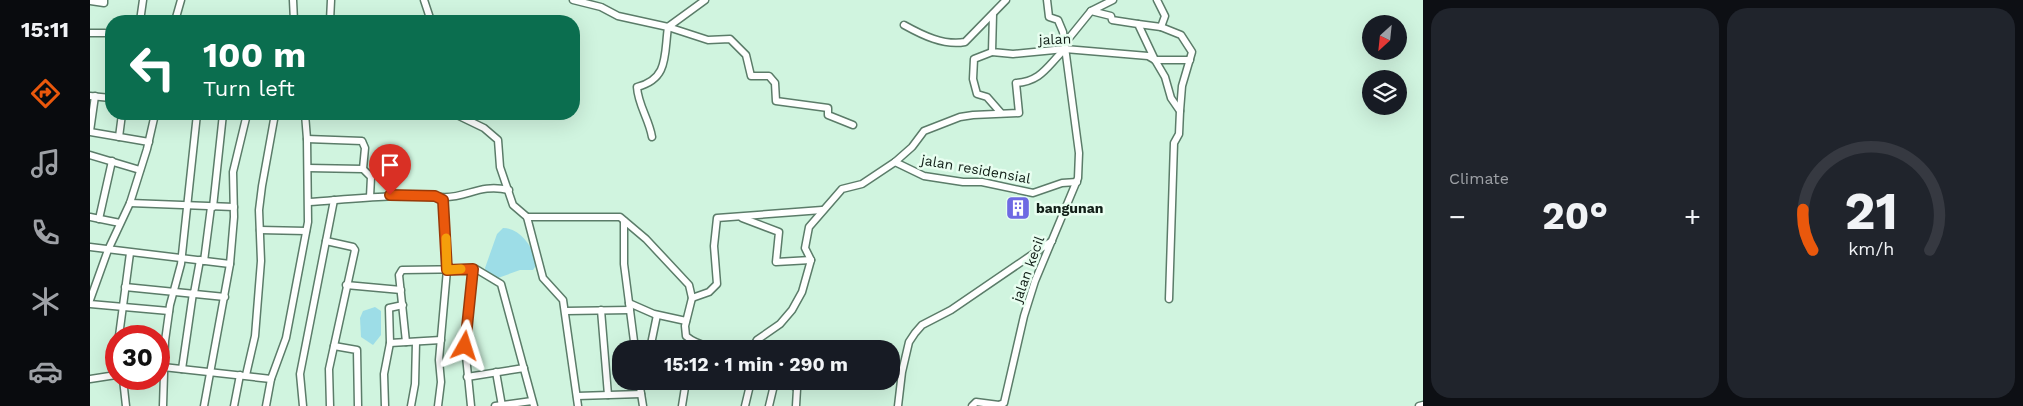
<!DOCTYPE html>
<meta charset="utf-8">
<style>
:root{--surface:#171b24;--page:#20242c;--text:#f1f3f6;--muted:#9ea1a6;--line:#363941;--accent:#ea580c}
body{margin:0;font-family:"Work Sans",sans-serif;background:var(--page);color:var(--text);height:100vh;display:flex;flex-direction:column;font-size:19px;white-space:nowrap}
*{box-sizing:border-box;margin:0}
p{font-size:16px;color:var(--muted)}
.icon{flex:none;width:28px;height:28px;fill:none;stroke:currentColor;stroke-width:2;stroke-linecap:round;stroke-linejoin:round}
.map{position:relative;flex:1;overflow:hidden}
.details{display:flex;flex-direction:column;gap:8px;padding:8px;background:#0d0f14;width:600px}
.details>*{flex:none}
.hud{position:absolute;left:15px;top:15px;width:475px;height:105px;border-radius:20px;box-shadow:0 5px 20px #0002;background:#0b6e4f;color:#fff;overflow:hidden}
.needle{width:32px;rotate:207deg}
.tools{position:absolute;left:1272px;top:15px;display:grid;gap:10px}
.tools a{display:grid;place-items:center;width:45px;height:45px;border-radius:50%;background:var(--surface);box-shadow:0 5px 20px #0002;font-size:25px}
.speed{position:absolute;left:15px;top:325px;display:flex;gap:10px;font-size:25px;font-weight:700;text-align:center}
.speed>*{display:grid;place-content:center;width:65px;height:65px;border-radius:50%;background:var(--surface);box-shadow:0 5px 20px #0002;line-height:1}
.speed .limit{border:8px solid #d22;background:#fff;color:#111}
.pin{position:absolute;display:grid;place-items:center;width:42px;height:42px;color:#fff;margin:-51px -21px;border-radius:50% 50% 50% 0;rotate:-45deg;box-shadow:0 0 5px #0007}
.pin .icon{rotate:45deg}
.me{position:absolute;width:55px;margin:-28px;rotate:6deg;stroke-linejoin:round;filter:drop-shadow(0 0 4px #0008)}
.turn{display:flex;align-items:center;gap:18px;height:105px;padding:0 15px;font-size:22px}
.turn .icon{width:65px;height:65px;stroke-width:2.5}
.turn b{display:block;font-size:35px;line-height:42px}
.big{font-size:38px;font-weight:700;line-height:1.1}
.details .card{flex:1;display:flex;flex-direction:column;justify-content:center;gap:8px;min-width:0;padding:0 18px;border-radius:20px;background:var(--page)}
.details .dial{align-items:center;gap:0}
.dial svg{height:130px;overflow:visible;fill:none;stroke:var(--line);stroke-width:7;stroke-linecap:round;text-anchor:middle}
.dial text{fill:var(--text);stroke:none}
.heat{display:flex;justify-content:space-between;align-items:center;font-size:28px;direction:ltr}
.details .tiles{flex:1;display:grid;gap:8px;grid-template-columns:repeat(2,1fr)}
.trip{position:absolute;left:522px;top:340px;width:288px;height:50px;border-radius:20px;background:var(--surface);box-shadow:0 5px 20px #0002;font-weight:700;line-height:50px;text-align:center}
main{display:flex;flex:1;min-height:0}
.dock{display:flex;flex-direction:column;width:90px;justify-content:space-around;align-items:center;background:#090b0e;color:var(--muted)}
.dock .icon{width:35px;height:35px}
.dock .on{color:var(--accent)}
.dock b{font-size:22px;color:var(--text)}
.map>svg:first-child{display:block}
.water{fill:#9ddde7}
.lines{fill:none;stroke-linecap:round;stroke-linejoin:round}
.minor-casing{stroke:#5b7c69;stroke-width:9}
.minor{stroke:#fff;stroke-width:6}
.route-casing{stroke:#983908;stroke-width:12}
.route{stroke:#ea580c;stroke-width:9}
.slow{stroke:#f59e0b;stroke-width:9}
.labels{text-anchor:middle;stroke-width:5;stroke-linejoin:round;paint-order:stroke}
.street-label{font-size:14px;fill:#111e17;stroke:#e8fef0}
.poi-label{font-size:14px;font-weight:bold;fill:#111e17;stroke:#e8fef0;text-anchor:start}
</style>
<main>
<nav class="dock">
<b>15:11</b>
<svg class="icon on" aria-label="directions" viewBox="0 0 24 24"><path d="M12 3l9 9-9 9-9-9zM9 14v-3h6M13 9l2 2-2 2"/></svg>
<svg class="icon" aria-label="music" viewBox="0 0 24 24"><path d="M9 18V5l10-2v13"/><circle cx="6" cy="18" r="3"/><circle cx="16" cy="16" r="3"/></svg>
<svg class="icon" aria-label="phone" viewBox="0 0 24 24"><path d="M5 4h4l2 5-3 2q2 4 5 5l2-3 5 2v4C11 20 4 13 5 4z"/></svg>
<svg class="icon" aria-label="climate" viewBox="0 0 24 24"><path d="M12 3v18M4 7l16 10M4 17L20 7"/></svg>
<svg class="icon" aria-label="car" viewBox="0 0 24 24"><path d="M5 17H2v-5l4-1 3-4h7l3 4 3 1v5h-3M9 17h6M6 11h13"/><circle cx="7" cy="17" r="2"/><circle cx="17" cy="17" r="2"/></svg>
</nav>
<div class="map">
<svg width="1333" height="406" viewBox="0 0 1333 406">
<rect width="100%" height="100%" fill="#d0f4df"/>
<!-- water -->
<g class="water">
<path d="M413 228C431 228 444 249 447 264L443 270H430L408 278 396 272 395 268 407 234Z"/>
<polygon points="285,307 291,311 291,335 283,345 271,337 270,318 273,311"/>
</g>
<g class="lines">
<defs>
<g id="minor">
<polyline points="203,0 204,21"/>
<polyline points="334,0 341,21"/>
<path d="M483 0 511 7 528 16 578 27C574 55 579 79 547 87 548 105 559 119 562 137"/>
<polyline points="0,1 14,3 14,0"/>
<polyline points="1001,11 1023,0"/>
<polyline points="903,14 902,52 923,54 975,49 1058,56 1065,60 1048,24 1022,20 1021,16 1001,11 975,43"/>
<polyline points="50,21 53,0"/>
<polyline points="85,21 91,0"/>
<polyline points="240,21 241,0"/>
<polyline points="1048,24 1071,27 1075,16 1067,0"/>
<path d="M814 25C832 35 854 46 875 42L916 0"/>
<polyline points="578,27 618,40 640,39 656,55 661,76 679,76 685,83 686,101 738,108 738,115 763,125"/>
<polyline points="578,27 615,0"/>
<polyline points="1071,27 1091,35 1102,52 1092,86 1090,111"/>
<polyline points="0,33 15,33"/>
<polyline points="902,52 884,59 883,79 887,94 897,97 911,113"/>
<polyline points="1065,60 1075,77 1081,98 1090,111 1089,134 1084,143 1079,299"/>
<polyline points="1065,60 1100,60"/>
<polyline points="0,96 21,98"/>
<polyline points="365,114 394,128 408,140 410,167 423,205 437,217 453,278 473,300 488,406"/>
<polyline points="0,131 5,96"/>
<polyline points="0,132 59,142"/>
<polyline points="29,137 32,114"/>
<polyline points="217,139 272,141 275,148 273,169"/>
<polyline points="0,155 50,170"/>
<polyline points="805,162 834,176 873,182 892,182 943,193 972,183 987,182"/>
<polyline points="218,168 273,169 281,177 280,197"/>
<path d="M219 202C263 199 306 194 351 197 377 199 388 183 419 190"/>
<polyline points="40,203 144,207"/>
<polyline points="123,207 133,114"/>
<polyline points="0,217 30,223"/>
<path d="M437 217H530L556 239 599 285 602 298 595 326 596 336C615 352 639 345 663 348"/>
<polyline points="652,218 689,232 686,262 721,260"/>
<polyline points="9,219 22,161"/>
<polyline points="534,221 534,264 545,349"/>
<polyline points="170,230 216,231"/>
<polyline points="236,241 263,247 265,250 239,369 240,406"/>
<polyline points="0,247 140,264"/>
<polyline points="114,261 121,207"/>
<polyline points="256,285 311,290"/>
<polyline points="35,287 135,297"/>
<polyline points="104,293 110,260"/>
<polyline points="602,298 619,292 627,284 624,246 627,218 732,210"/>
<polyline points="0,300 18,250 40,203 57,149 65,114"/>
<polyline points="539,303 564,314 596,321"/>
<polyline points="0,304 79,311"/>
<polyline points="511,310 518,395"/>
<polyline points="476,311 540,310"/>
<polyline points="29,336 40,253"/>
<polyline points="316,342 309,275 312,270 386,269 411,284 444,406"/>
<polyline points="300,343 351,340"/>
<polyline points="244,346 267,350 268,406"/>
<polyline points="560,349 567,315"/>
<path d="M662 349 667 340 690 324 702 310 712 292 721 260 715 248 719 227 752 189 772 184 805 162 822 147 834 131 870 117 883 115 929 113 926 83C952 81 957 66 975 49"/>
<polyline points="73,367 181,379"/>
<polyline points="92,369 103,293"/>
<polyline points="406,372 412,406"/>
<polyline points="156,375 165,336 171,261 169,210 172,186 185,114"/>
<polyline points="377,377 434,368"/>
<polyline points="0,379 26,375"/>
<polyline points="33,379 36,406"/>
<polyline points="549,381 553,406"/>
<polyline points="692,381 702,384 707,389 706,406"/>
<polyline points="487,396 551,394"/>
<polyline points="73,406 75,341 80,305 91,264 107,114"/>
<polyline points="114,406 140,264 144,217 143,172 157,114"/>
<polyline points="144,406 150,375"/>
<polyline points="176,406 181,379 196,338 218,222 217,139 215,114"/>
<polyline points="213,406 210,374 244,200"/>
<polyline points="295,406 294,374 300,343 299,308 313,305"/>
<polyline points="321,406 325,384 326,342"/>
<polyline points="348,406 351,382 349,360 357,270 354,204 350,197"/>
<polyline points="381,406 375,346 383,269"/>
<polyline points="405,406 442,401"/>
<polyline points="592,406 596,381"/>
<polyline points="655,406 661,381"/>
<polyline points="679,406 685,381"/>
<polyline points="808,406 812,372 819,342 825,333 832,325 861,310 962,241"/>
<polyline points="882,406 886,402 909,405 914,403 934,316 945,281 988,178 989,153 973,32 968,20 959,17 957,0"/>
<polyline points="1329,406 1333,405"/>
</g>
</defs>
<!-- minor casing -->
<use href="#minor" class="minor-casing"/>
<!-- minor -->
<use href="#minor" class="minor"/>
</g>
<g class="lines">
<defs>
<polyline id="route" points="300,195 345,196 353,200 357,270 383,269 375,346"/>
</defs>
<!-- route casing -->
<use href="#route" class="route-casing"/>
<!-- route -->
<use href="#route" class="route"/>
<!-- slow -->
<polyline class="slow" points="356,238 357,270 371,269"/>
</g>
<!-- icons -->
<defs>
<symbol id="building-square" viewBox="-11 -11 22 22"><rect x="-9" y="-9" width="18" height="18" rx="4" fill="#6e69e3" stroke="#e8fef0"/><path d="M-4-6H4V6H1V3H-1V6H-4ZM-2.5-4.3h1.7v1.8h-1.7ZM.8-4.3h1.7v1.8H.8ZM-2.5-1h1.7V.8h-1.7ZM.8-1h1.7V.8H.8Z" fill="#fff"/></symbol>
</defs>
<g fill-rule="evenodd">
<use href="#building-square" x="914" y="194" width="28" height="28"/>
</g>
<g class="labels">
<!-- street labels -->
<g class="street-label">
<text transform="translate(965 39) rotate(-2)" y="5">jalan</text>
<text transform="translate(886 169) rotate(10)" y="5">jalan residensial</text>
<text transform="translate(938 269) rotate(-70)" y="5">jalan kecil</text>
</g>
<!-- poi labels -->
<g class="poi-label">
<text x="946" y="213">bangunan</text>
</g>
</g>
</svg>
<div class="tools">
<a><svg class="needle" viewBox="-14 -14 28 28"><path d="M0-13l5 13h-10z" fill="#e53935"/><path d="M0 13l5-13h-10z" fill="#9ea1a6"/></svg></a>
<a><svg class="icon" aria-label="layers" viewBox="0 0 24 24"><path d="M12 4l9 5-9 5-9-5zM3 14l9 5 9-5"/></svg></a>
</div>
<div class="speed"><div class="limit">30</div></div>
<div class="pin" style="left:300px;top:195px;background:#d93025"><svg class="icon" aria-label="arrive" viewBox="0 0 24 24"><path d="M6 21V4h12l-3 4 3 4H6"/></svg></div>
<svg class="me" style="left:375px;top:346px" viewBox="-20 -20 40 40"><path d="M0-17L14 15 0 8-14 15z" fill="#ea580c" stroke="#fff" stroke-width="4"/></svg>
<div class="trip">15:12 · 1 min · 290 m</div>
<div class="hud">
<div class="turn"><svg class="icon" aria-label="left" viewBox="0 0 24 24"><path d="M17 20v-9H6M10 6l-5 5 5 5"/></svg><div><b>100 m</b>Turn left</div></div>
</div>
</div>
<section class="details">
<div class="tiles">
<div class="card"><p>Climate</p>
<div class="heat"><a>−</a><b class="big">20°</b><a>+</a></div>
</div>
<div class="card dial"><svg viewBox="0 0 100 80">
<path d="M14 69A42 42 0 1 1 86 69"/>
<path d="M14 69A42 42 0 0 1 8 44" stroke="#ea580c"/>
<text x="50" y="56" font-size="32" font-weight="700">21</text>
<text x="50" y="72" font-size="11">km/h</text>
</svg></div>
</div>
</section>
</main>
